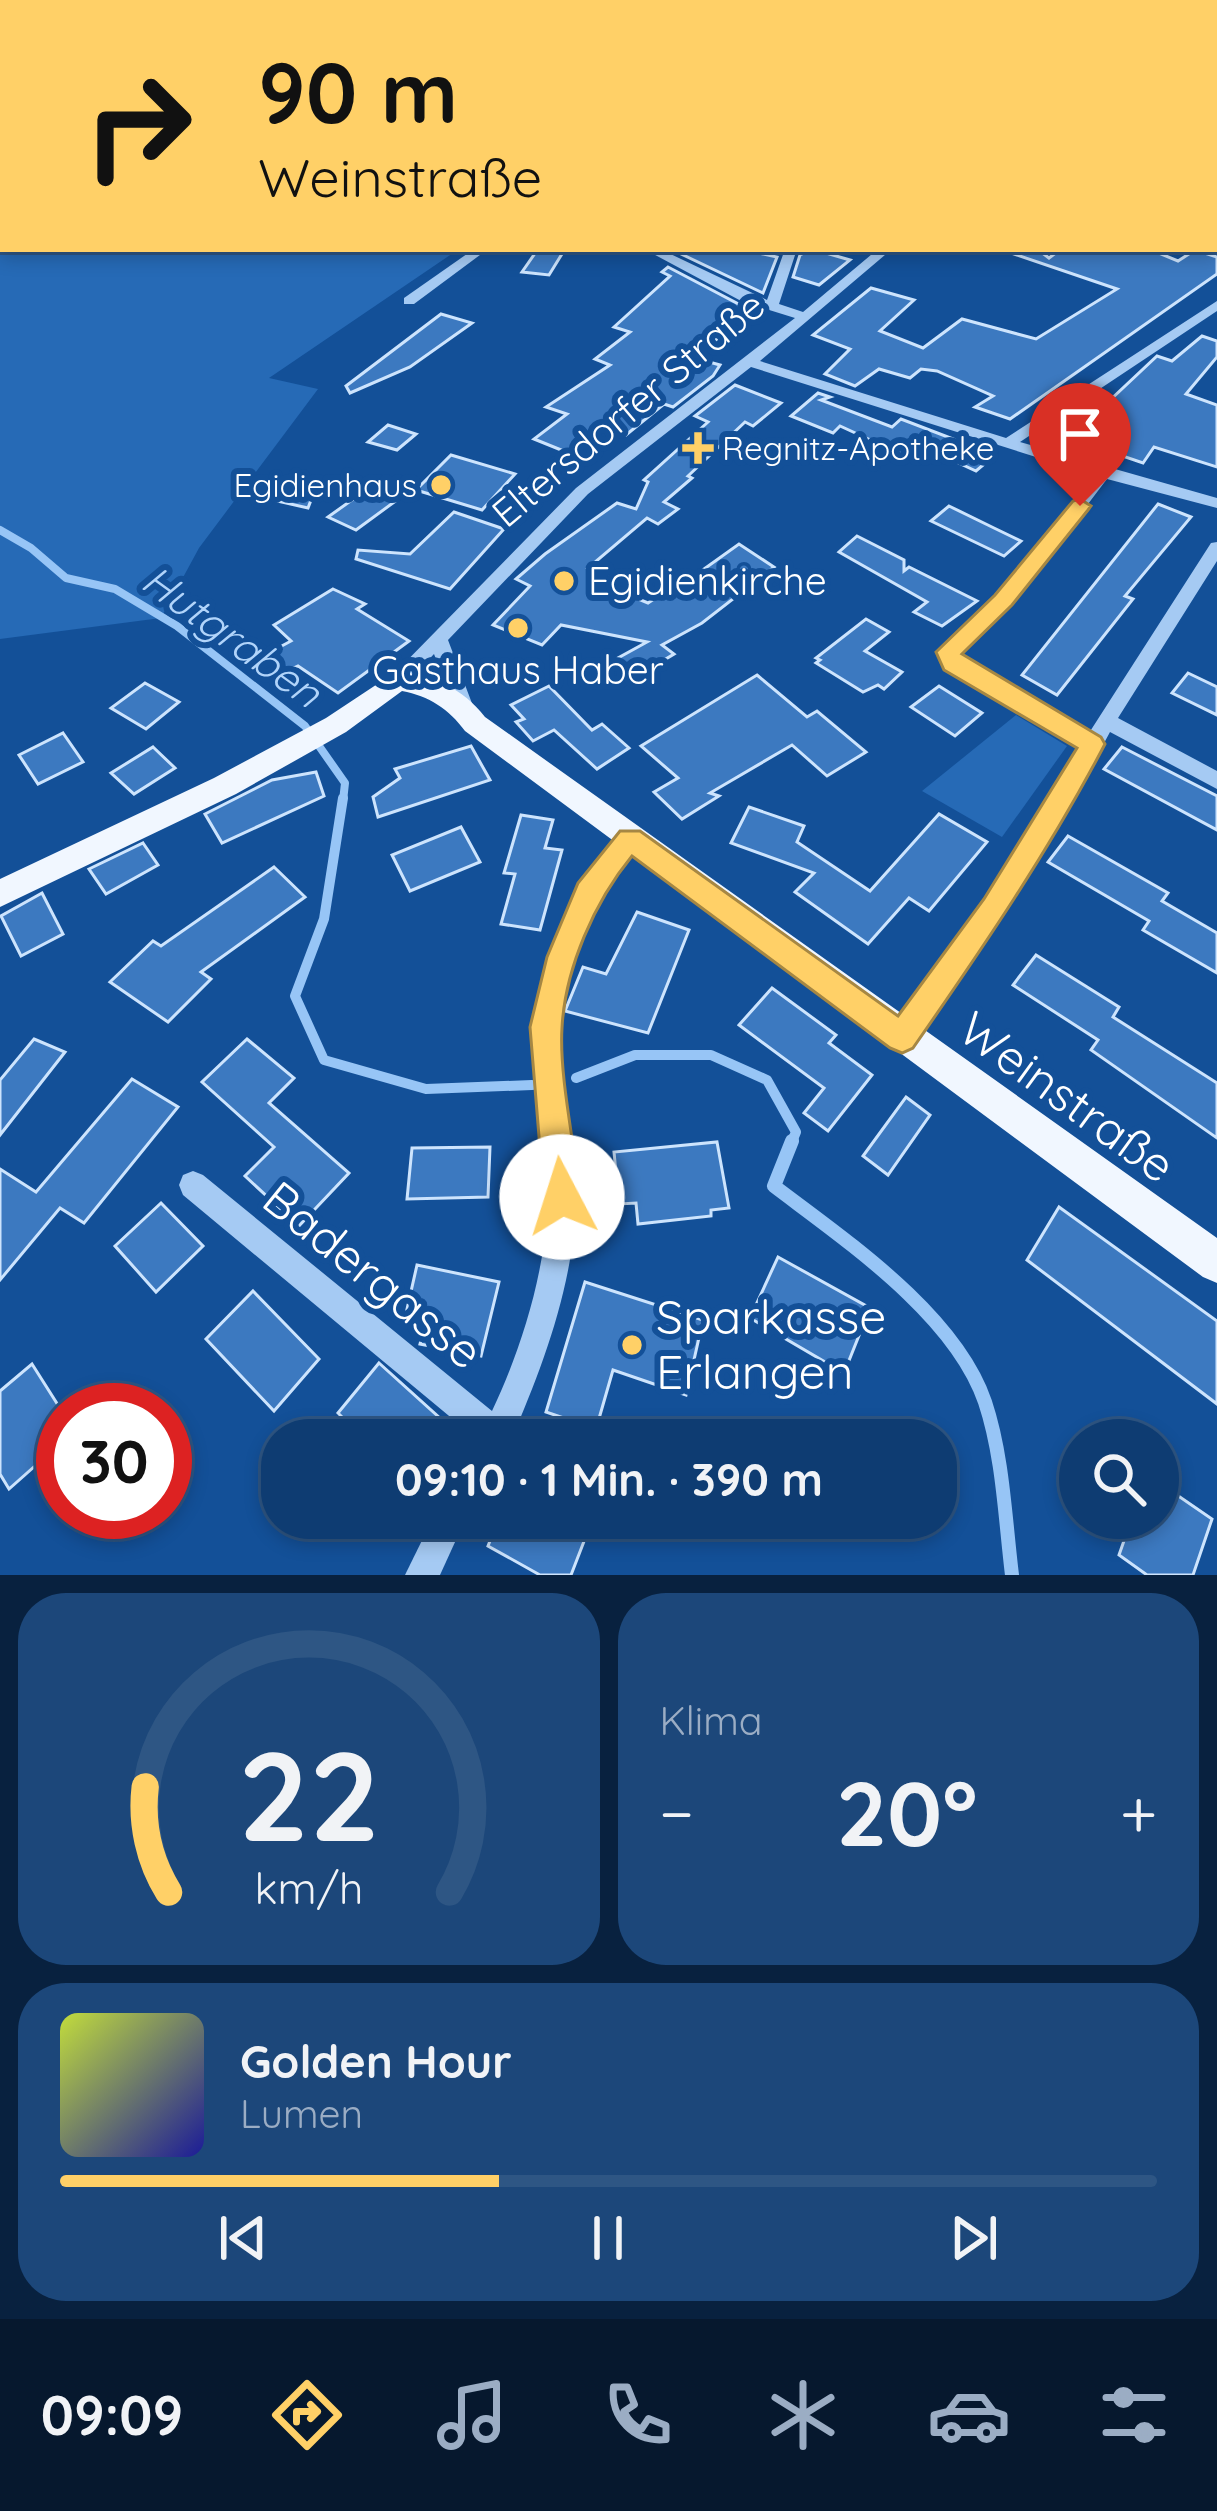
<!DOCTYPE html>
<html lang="de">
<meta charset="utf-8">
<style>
:root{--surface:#0e3c72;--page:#1c477a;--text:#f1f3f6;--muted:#9badc4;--line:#2e5684;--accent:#ffd067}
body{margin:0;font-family:Quicksand,sans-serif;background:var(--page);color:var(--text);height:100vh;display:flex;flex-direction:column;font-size:45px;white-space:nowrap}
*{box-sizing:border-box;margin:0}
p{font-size:39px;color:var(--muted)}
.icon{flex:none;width:66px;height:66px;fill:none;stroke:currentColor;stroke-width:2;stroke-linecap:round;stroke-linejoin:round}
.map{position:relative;height:1575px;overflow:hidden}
.panel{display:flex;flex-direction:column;gap:18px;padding:18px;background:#08213f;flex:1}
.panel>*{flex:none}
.top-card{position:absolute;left:0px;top:0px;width:1218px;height:252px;box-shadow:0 6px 18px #0003,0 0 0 3px var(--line);background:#ffd067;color:#111;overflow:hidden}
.fabs{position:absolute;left:1059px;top:1419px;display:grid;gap:24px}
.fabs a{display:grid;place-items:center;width:120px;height:120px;border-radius:50%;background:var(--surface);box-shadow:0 6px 18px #0003,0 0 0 3px var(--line);font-size:60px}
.speed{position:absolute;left:36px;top:1383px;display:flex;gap:24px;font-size:60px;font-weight:700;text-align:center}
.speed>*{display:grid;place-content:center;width:156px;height:156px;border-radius:50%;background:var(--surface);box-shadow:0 6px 18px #0003,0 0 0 3px var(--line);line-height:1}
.speed .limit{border:18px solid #d22;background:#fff;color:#111}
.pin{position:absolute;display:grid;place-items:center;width:102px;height:102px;color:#fff;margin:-123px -51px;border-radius:50% 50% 50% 0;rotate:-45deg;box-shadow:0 0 12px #0007}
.pin .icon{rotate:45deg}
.me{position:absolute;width:132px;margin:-66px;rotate:355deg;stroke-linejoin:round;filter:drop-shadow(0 0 9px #0008)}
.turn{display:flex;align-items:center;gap:42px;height:252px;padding:0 60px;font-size:54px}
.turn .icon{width:156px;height:156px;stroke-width:2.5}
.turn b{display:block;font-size:84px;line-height:102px}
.big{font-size:90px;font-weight:700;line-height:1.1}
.panel .widget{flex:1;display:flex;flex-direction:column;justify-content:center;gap:18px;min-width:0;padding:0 42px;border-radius:48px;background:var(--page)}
.panel .dial{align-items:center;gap:0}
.dial svg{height:312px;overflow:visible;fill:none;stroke:var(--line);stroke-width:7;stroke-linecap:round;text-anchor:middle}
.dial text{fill:var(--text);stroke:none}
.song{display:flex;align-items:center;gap:36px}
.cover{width:144px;height:144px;border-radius:18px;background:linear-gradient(135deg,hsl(70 70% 55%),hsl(240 70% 35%))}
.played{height:12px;border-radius:6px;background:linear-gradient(90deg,var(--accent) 40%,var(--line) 40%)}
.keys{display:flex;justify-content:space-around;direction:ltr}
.heat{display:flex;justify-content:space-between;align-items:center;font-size:66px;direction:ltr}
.panel .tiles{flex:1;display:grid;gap:18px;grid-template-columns:1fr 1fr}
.widget:last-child{grid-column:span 2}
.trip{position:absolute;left:261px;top:1419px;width:696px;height:120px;border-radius:48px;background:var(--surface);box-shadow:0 6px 18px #0003,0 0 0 3px var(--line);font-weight:700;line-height:120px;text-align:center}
.tabs{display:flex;height:192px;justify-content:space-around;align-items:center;background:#06182e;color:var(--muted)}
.tabs .icon{width:84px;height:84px}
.tabs .on{color:var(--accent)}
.tabs b{font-size:54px;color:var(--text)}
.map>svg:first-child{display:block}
.green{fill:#266ab6}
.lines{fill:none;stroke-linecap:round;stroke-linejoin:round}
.stream-far2{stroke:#97c5f6;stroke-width:8}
.stream-far1{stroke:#97c5f6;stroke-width:10}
.stream{stroke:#97c5f6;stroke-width:14}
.building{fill:#3c79c0;stroke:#cde4fd;stroke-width:3}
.minor{fill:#a5caf3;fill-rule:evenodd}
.major{fill:#f1f7ff;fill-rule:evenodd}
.route{fill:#ffd067;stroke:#a68743;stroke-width:3}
.poi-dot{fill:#ffd067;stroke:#135098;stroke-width:4.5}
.labels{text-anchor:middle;stroke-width:12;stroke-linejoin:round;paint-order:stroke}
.far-poi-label{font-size:33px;fill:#fff;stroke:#135098;text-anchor:start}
.street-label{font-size:39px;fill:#fff;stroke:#135098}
.poi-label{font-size:39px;fill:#fff;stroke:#135098;text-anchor:start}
.water-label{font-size:42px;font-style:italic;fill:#b1d4fa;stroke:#135098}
.near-street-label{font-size:48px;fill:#fff;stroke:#135098}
.near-poi-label{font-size:48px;fill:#fff;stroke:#135098;text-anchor:start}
</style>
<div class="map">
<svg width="1217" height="1575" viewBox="0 0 1217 1575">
<rect width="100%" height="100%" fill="#135098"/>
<!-- green -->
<g class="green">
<polygon points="0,0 700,0 3,3 3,249 459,249 269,378 318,389 199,548 161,618 0,639"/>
<polygon points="1016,715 1067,746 1002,837 922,791"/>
</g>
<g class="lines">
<!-- stream-far2 -->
<polyline class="stream-far2" points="0,530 31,548 66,578 115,589 177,626 305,726 345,783 343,801"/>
<!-- stream-far1 -->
<g class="stream-far1">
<polyline points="343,798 324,919 295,996 324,1060 426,1089 532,1085"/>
<polyline points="576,1078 635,1055 711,1055 767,1080 796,1132 791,1144"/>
</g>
<!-- stream -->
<path class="stream" d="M792 1141 774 1186C845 1240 955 1314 985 1402 1003 1456 1005 1518 1012 1575"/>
</g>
<!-- building -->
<g class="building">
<polygon points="538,249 565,249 549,275 522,272"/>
<polygon points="687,249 740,249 777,257 763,293 681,254"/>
<polygon points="812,249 850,260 819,285 793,277 800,255"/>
<polygon points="1012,249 1037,249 1049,258 1061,249 1149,249 1178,261 1195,250 1217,257 1217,274 1010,419 975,407 993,396 937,371 921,369 910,378 879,369 855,386 825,374 850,349 813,335 871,288 914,300 880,331 923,348 962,319 1036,339 1117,289 1011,253"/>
<polygon points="668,267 746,308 698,359 720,365 713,376 673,407 664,404 626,435 606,427 571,454 534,439 567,414 546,407 610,365 595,359 630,332 614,327 670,276 662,272"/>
<polygon points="441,314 472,323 410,367 350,393 346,386"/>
<polygon points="1202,336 1217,341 1217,357 1186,394 1217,405 1217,467 1154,447 1143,463 1052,432 1062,419 1096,397 1108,402 1157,356 1172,361"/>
<polygon points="735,385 781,403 753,426 745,422 688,476 692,478 664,502 678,509 658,524 647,518 588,568 611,578 604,585 648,603 657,597 662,599 739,544 774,567 702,623 662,645 674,654 634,678 618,658 647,642 561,625 542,645 493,625 530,586 516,579 545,554 617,503 636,509 648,482 644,480 708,422 695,416"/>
<polygon points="818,393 830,397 821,400 892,427 901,419 995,455 976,471 926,448 912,459 840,426 833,433 791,416"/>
<polygon points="388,425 416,434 397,450 368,442"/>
<polygon points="451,455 515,474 482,510 416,490"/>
<polygon points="287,477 319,479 308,508 277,501"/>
<polygon points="373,485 401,497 356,530 328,517"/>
<polygon points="1158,504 1191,517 1125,596 1133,599 1057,695 1022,675"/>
<polygon points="949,506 994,528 1021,541 1004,556 931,521"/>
<polygon points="454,512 504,529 450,589 356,559 358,550 410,554"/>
<polygon points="857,536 904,560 904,571 909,567 977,601 942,626 914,612 927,602 839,552"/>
<polygon points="333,589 365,604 357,609 409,641 338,693 298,666 285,672 265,655 291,641 274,625"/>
<polygon points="866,619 889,632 865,651 902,672 884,689 878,685 863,692 816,663 820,660 816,658"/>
<polygon points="1188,673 1217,687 1217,715 1172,693"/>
<polygon points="757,675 807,717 817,711 866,752 827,776 792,745 710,793 719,796 682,819 654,792 678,778 641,746"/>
<polygon points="145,683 179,702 146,729 111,708"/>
<polygon points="549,686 592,730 602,724 629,748 597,769 554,730 533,741 516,722 524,719 511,705"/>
<polygon points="939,686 982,713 955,736 911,707"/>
<polygon points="63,733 83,762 38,784 19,755"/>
<polygon points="471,746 490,780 378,817 373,797 400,778 395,769"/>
<polygon points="153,747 175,768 134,794 111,773"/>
<polygon points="1122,747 1217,796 1217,830 1104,769"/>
<polygon points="316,772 324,796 222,843 205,814 272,780"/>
<polygon points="749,807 804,826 797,842 870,891 939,814 987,842 929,911 909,898 868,944 795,892 814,873 731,843"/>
<polygon points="521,815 553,820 545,848 562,850 540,930 501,924 515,874 504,873"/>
<polygon points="461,827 480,862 410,891 392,855"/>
<polygon points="1068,836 1168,893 1162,901 1217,933 1217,973 1143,930 1149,921 1048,862"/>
<polygon points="143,843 158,865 106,894 89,869"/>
<polygon points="274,867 305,897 201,972 211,979 168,1022 110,982 153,941 161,946"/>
<polygon points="42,893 63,934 21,956 1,916"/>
<polygon points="637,912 689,930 648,1033 565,1011 583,967 606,974"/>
<polygon points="1036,955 1119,1007 1113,1017 1217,1083 1217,1138 1091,1050 1098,1040 1013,985"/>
<polygon points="772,988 836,1035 829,1043 872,1075 828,1131 804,1113 824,1088 739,1025"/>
<polygon points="34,1039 65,1052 0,1135 0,1080"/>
<polygon points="247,1039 294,1078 269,1103 349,1173 299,1226 245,1176 274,1147 202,1082"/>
<polygon points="132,1079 178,1107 84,1223 60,1208 0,1280 0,1169 36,1192"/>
<polygon points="906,1097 930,1115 888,1175 863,1156"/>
<polygon points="717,1142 729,1208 711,1210 711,1216 638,1224 636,1203 619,1204 614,1152"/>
<polygon points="490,1147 488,1197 407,1199 412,1148"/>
<polygon points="161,1203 203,1246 156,1292 115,1246"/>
<polygon points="1059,1207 1217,1321 1217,1404 1027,1260"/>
<polygon points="778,1257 870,1308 844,1373 750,1318"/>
<polygon points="417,1265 499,1282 481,1356 420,1344 426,1322 405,1318"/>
<polygon points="585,1282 703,1320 686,1395 613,1370 596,1429 546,1412"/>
<polygon points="253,1291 319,1359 274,1411 206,1339"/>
<polygon points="379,1363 442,1420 427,1440 365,1440 338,1413"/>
<polygon points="32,1364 63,1413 63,1441 9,1489 0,1474 0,1391"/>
<polygon points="1158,1482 1212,1519 1193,1575 1147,1575 1119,1555 1132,1518 1158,1518"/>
<polygon points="499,1518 593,1518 571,1575 540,1575 488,1546"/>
</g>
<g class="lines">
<!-- minor -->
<g class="minor">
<rect x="1215" y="176" width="2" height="6"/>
<polygon points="474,249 488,249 414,304 404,304 404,298"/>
<polygon points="644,249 660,249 767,300 785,249 797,249 779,304 803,312 878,249 892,249 760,361 1006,438 1217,301 1217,311 1020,442 1217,498 1217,508 1107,479 1037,571 959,653 961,660 1089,733 1211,543 1217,542 1217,561 1118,718 1217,771 1217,789 1110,732 1062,821 910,1046 901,1049 892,1046 889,1038 892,1030 1046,809 1081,747 946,669 940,652 1024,563 1093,475 751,367 588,494 448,640 473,706 470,711 456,711 434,654 404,686 390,686 387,681 576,488 795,318 743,302"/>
<polygon points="1041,249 1057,249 1057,250 1051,254"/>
<path d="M630 830 638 833 641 839C632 855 618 868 608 883 585 918 568 960 561 1002 550 1066 575 1129 576 1193 576 1278 544 1364 511 1440H478L183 1195 179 1185 183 1175 193 1171 203 1175 492 1411C520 1352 542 1282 547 1216 551 1167 539 1119 535 1069 529 1004 549 941 583 885 594 866 609 839 630 830Z"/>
<polygon points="433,1518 466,1518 440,1575 405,1575"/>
</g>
<!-- major -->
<path class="major" d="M397 671C433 676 463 688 485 717L1217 1238V1283L1203 1277 465 731C449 709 429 696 402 691L346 732 236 794 0 907V879L214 778 326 718Z"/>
</g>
<!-- route -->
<path class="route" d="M1080 499 1091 506 1088 510 1012 605 962 654 1101 737 1105 744C1049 851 982 949 913 1048L902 1053 890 1048 632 856C595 901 565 968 562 1028 559 1076 575 1146 580 1197L575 1209 562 1215 550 1209 544 1197 530 1027 547 957 578 883 620 831H640L898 1016 984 899 1077 748 944 670 936 652 995 595 1073 501Z"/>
<!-- markers -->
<g class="poi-dot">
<path d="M692 430h12v12h12v12h-12v12h-12v-12h-12v-12h12z"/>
<circle cx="441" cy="485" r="12"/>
<circle cx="564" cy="581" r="12"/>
<circle cx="518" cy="628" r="12"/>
<circle cx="632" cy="1345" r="12"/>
</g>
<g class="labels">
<!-- far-poi labels -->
<g class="far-poi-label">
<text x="722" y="460">Regnitz-Apotheke</text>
<text x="417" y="497" text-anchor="end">Egidienhaus</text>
</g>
<!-- street labels -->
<g class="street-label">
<text transform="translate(628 409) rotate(-40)" y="14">Eltersdorfer Straße</text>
</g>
<!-- poi labels -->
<g class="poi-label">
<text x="588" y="595">Egidienkirche</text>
<text x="518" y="684" text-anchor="middle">Gasthaus Haber</text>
</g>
<!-- water labels -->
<g class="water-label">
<text transform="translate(232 636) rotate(36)" y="15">Hutgraben</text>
</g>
<!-- near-street labels -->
<g class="near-street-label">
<text transform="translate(1067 1097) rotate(36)" y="17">Weinstraße</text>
<text transform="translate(373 1275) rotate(39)" y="17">Badergasse</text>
</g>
<!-- near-poi labels -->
<g class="near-poi-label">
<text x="656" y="1334">Sparkasse<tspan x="656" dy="55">Erlangen</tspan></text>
</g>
</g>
</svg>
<div class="fabs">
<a><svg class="icon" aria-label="search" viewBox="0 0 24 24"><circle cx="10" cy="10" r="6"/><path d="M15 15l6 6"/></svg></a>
</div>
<div class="speed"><div class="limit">30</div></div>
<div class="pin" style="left:1080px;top:506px;background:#d93025"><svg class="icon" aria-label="arrive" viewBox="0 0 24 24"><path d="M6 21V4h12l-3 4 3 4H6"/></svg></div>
<svg class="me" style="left:562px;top:1197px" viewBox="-20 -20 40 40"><circle r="19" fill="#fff"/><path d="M0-13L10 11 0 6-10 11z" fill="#ffd067"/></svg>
<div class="trip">09:10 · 1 Min. · 390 m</div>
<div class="top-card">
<div class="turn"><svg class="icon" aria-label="right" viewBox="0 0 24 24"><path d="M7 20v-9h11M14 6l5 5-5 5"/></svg><div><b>90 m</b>Weinstraße</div></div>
</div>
</div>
<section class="panel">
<div class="tiles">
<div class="widget dial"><svg viewBox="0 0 100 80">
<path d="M14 69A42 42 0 1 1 86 69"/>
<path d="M14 69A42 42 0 0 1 8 42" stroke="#ffd067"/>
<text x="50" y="56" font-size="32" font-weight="700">22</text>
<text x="50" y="72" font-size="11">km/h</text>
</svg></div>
<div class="widget"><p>Klima</p>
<div class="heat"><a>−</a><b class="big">20°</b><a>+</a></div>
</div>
<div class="widget">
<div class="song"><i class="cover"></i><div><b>Golden Hour</b><p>Lumen</p></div></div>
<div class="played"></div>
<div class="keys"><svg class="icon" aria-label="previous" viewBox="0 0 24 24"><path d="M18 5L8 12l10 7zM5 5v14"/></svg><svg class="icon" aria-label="pause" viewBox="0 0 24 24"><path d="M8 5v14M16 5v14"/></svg><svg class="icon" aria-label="next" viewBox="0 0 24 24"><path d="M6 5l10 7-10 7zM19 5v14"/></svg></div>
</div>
</div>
</section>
<nav class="tabs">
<b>09:09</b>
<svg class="icon on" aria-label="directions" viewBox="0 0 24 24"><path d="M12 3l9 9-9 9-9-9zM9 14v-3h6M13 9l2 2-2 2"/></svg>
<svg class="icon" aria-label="music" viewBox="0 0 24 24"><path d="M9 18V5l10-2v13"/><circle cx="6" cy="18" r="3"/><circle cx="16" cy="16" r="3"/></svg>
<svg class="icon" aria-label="phone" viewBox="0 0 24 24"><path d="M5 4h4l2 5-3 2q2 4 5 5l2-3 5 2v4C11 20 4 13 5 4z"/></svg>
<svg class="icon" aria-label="climate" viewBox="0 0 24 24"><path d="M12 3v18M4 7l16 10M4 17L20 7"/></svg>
<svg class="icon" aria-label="car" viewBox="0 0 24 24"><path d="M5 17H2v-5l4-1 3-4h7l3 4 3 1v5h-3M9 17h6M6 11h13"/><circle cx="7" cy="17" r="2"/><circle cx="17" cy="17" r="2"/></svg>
<svg class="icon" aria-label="filters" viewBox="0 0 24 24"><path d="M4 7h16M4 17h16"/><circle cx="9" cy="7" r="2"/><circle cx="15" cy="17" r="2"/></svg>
</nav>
